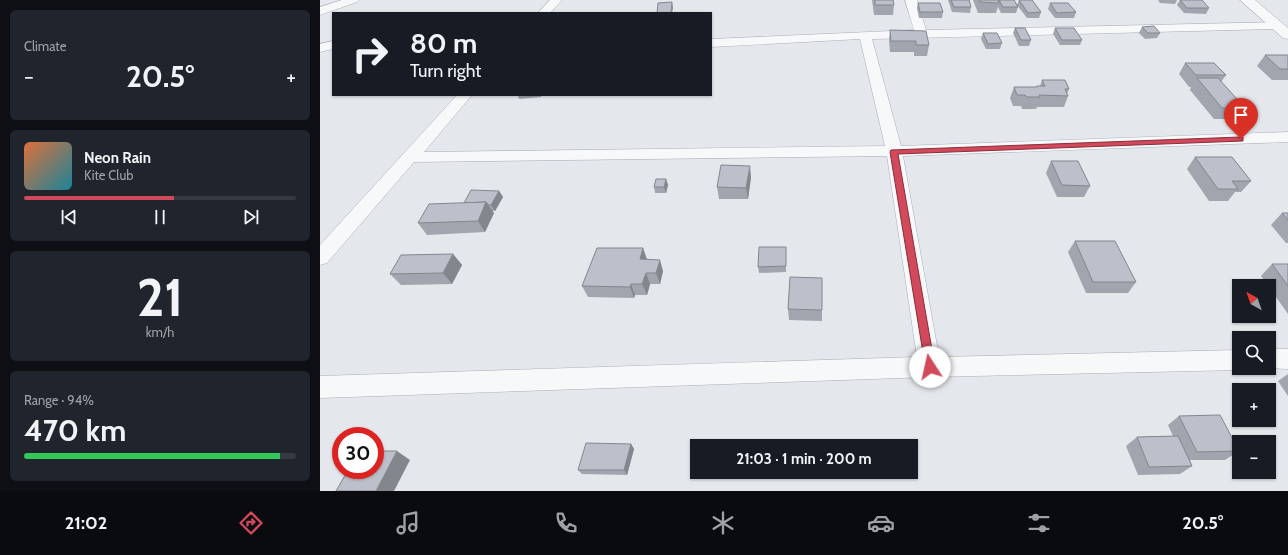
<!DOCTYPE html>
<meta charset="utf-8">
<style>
:root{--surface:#171b24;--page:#20242c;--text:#f1f3f6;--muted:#9ea1a6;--line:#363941;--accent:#d1495b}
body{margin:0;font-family:Cabin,sans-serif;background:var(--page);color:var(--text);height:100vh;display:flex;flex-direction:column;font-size:15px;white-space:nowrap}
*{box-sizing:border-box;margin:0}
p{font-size:13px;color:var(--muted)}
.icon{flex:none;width:22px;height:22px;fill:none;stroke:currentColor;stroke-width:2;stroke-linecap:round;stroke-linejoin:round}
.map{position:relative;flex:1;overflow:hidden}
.drawer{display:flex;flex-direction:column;gap:10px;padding:10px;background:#0d0f14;width:320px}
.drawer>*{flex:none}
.hud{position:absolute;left:12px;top:12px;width:380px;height:84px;border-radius:0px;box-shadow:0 1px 3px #0004;background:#171b24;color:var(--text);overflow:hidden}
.needle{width:26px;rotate:320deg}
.fabs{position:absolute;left:912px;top:279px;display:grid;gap:8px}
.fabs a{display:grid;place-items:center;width:44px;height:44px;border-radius:0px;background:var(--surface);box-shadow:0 1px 3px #0004;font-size:20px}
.speed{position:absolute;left:12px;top:427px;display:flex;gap:8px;font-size:20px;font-weight:700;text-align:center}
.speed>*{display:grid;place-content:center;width:52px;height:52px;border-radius:50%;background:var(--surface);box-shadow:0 1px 3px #0004;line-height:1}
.speed .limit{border:6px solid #d22;background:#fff;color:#111}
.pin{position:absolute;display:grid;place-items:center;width:34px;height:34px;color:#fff;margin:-41px -17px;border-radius:50% 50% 50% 0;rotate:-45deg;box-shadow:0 0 4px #0007}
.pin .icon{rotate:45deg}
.me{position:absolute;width:44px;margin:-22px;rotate:350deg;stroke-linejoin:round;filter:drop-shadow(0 0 3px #0008)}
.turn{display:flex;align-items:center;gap:14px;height:84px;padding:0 12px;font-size:18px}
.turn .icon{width:52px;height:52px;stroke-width:2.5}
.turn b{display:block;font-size:28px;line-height:34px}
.big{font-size:30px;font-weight:700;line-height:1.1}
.drawer .widget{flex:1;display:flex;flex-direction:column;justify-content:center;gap:6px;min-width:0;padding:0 14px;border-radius:6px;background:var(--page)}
.drawer .dial{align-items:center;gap:0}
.dial b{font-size:52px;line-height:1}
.song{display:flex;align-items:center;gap:12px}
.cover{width:48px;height:48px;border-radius:6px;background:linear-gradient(135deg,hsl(20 70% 55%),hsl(190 70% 35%))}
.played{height:4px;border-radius:2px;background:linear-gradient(90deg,var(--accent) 55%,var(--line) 55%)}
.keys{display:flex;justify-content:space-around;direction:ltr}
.heat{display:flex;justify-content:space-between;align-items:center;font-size:22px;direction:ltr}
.charge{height:6px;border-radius:3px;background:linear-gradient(90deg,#34c759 94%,var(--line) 0)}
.trip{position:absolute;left:370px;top:439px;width:228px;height:40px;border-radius:0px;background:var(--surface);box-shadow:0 1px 3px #0004;font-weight:700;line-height:40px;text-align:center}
.tabs{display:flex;height:64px;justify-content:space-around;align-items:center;background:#090b0e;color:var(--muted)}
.tabs .icon{width:28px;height:28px}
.tabs .on{color:var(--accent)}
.tabs b{font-size:18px;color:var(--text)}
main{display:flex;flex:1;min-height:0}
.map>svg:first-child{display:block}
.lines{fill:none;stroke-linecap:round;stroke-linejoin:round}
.minor-casing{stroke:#a9aeb7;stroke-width:1}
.tertiary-casing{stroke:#a9aeb7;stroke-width:1}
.minor{fill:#f7f8fa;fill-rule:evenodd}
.tertiary{fill:#f7f8fa;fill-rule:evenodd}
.wall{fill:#a1a5ae}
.shaded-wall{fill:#83868d}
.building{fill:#bbc0ca;stroke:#83868d}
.route{fill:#d1495b;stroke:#882f3b}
</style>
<main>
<section class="drawer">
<div class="widget"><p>Climate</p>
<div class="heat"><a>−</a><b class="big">20.5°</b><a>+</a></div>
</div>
<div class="widget">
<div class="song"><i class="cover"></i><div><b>Neon Rain</b><p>Kite Club</p></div></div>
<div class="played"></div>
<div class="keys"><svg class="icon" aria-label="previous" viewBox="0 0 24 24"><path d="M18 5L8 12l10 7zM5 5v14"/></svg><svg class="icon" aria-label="pause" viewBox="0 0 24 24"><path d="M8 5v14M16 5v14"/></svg><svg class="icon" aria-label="next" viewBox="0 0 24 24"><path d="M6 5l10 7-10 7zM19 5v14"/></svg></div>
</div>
<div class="widget dial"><b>21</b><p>km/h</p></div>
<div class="widget"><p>Range · 94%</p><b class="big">470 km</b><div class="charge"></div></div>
</section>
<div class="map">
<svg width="968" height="491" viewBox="0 0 968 491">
<rect width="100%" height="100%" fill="#e4e7ec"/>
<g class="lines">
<defs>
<g id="minor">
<polygon points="22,0 39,0 37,2 0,15 0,7"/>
<polygon points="230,0 242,0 230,13 218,13"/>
<polygon points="585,0 597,0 606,30 960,22 962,25 960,28 956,29 552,39 581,146 968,132 968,142 583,156 619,357 919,350 919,368 925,368 919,370 610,377 0,398 0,376 597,357 567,156 94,162 7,263 0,265 0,245 137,95 152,95 104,152 565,146 540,39 391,47 391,39 594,30"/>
<polygon points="13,41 13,49 0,52 0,44"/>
<polygon points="949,349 968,349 968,369 946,368 949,368"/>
</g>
<polygon id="tertiary" points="920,0 935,0 968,28 968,39 963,38"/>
</defs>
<!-- minor casing -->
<use href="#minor" class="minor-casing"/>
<!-- tertiary casing -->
<use href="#tertiary" class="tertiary-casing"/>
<!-- minor -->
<use href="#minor" class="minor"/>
<!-- tertiary -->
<use href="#tertiary" class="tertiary"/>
</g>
<!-- wall -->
<g class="wall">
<polygon points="552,0 573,0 574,5 573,15 554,15"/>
<polygon points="628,0 649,0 651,7 650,13 632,12"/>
<polygon points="653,0 694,0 698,7 696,13 681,13 678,7 676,13 658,13"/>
<polygon points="699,0 712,0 721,12 719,18 707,18 697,5"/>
<polygon points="838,0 857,0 855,4 840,3"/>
<polygon points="860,0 889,8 886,14 864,13 857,5"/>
<polygon points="598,3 623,12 622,18 599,18 597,8"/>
<polygon points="730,3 756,12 754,18 735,18 728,9"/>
<polygon points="822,27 840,33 837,38 825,39 819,33"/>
<polygon points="695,28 711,40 709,46 699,46 693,33"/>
<polygon points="735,28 762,40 760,45 740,45 733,34"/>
<polygon points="570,30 609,45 607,56 594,56 594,52 570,52 569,41"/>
<polygon points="663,33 682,43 680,49 666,49 661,39"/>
<polygon points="945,55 968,55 968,80 952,80 937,66"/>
<polygon points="865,63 906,75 901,82 925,108 917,119 894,119 870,90 871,87 869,87 859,74"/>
<polygon points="722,80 749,89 747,94 748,96 744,107 717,107 716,109 702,109 701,106 693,106 690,98 694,87 716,87 717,86 720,86"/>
<polygon points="198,95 221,95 221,97 199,99"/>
<polygon points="875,157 931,181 921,192 915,192 908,201 889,201 867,169"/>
<polygon points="731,161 770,186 764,197 737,197 726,173"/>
<polygon points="431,177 428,199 399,199 397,187"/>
<polygon points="346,179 348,185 346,193 335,193 334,187"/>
<polygon points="179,191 183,197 175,211 172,211 174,213 165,232 107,235 98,223 144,203"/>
<polygon points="962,213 968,213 968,243 966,243 951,225"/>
<polygon points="755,241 816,282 808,293 766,293 748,252"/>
<polygon points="466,247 466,272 439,273 438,267"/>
<polygon points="323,248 327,259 343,271 340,284 330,284 327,295 315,295 314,298 268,297 262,286"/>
<polygon points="133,254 142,265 132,284 81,285 70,274"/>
<polygon points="952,264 968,264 968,314 949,287 949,286 948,286 941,276"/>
<polygon points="468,309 502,310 502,321 469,320"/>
<polygon points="968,374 968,396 958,381"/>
<polygon points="859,416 919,451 905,460 870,460 872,466 860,474 818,475 806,446 817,437 853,436 848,425"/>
<polygon points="311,444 314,449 307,475 262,474 258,470"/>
</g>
<!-- shaded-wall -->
<g class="shaded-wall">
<polygon points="352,2 353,8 352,13 351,13"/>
<polygon points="430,166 431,177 428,199 426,188"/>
<polygon points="346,179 348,185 346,193 344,187"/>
<polygon points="179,191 183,197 175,211 171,205"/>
<polygon points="166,202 174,213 165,232 158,221"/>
<polygon points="323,248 327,260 320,259"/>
<polygon points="133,254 142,265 132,284 123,273"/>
<polygon points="340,260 343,271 340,284 336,273"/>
<polygon points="326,273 330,284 327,295 322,284"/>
<polygon points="311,284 315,295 314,298 310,287"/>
<polygon points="311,444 314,449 307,475 304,470"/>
<polygon points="77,451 90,460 74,491 56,491"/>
</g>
<!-- building -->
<g class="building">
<polygon points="555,0 573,0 574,5 555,5"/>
<polygon points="631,0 649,0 651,7 634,7"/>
<polygon points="659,0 678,0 679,3 660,2"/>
<polygon points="679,0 694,0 698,7 683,7"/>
<polygon points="699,0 712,0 721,12 708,13"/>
<polygon points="860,0 882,0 889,8 867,8"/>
<polygon points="352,2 351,13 337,13 338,3"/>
<polygon points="598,3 620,3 623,12 600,12"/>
<polygon points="730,3 748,3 756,12 737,13"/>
<polygon points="834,26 840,33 828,33 822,27"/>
<polygon points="695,28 705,28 711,40 701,40"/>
<polygon points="735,28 754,28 762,40 742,40"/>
<polygon points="570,30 606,31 609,45 596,45 596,41 571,41"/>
<polygon points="663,33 677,33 682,43 668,44"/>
<polygon points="945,55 968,55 968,69 960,69"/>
<polygon points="865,63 894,63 906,75 876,75"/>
<polygon points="877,78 898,78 925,108 902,108"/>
<polygon points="722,80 745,80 749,89 745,89 748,96 719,95 720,97 707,97 705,95 697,95 694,87 717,87 717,86 725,86"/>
<polygon points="875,157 912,157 931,181 912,181 918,189 898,189"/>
<polygon points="731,161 758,161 770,186 742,185"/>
<polygon points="401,165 430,166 426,188 397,187"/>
<polygon points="336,179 346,179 344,187 334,187"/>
<polygon points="151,190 179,191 171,205 169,205 166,202 144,203"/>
<polygon points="166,202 158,221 98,223 109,204"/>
<polygon points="962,213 968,213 968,220"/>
<polygon points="755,241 795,241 816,282 773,282"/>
<polygon points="439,247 466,247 466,266 438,267"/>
<polygon points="277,248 323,248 320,259 340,260 336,273 326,273 322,284 311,284 310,287 262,286"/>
<polygon points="133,254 123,273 70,274 81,255"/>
<polygon points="952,264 968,264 968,286"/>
<polygon points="470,277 502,278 502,310 468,309"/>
<polygon points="900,415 919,451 877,452 859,416"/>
<polygon points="858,436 872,466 829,467 817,437"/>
<polygon points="266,443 311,444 304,470 258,470"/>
<polygon points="55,451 77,451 56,491 16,491 28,470 55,470"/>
</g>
<!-- route -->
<polygon class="route" points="921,137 923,137 923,141 578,154 615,367 614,371 610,372 606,371 570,152 571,150"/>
</svg>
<div class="fabs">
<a><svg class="needle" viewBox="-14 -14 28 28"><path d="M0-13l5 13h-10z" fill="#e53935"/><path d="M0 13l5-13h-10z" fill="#9ea1a6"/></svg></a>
<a><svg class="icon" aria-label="search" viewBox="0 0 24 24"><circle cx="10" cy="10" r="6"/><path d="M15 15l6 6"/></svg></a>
<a>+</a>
<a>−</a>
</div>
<div class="speed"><div class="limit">30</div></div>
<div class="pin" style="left:921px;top:139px;background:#d93025"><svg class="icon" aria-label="arrive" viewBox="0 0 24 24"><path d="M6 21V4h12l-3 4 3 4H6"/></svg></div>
<svg class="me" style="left:610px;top:367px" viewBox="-20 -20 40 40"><circle r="19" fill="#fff"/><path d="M0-13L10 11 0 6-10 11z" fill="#d1495b"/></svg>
<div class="trip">21:03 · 1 min · 200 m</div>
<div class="hud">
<div class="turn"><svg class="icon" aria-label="right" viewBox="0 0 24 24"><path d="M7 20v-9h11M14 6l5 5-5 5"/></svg><div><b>80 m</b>Turn right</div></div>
</div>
</div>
</main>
<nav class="tabs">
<b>21:02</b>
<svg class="icon on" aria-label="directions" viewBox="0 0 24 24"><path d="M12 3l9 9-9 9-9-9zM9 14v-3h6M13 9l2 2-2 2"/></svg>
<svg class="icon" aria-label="music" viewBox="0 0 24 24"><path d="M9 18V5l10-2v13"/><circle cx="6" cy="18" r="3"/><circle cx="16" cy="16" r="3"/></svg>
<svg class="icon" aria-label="phone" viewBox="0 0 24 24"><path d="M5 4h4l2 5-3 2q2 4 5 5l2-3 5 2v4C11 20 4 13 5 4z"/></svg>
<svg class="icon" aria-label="climate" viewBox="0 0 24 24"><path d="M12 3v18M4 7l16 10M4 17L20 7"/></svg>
<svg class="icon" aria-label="car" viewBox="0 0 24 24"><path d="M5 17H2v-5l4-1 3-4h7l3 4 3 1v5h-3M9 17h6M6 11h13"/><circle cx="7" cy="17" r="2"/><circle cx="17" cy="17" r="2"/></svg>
<svg class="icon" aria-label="filters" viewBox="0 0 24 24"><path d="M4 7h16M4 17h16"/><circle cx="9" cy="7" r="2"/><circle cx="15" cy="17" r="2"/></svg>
<b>20.5°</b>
</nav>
